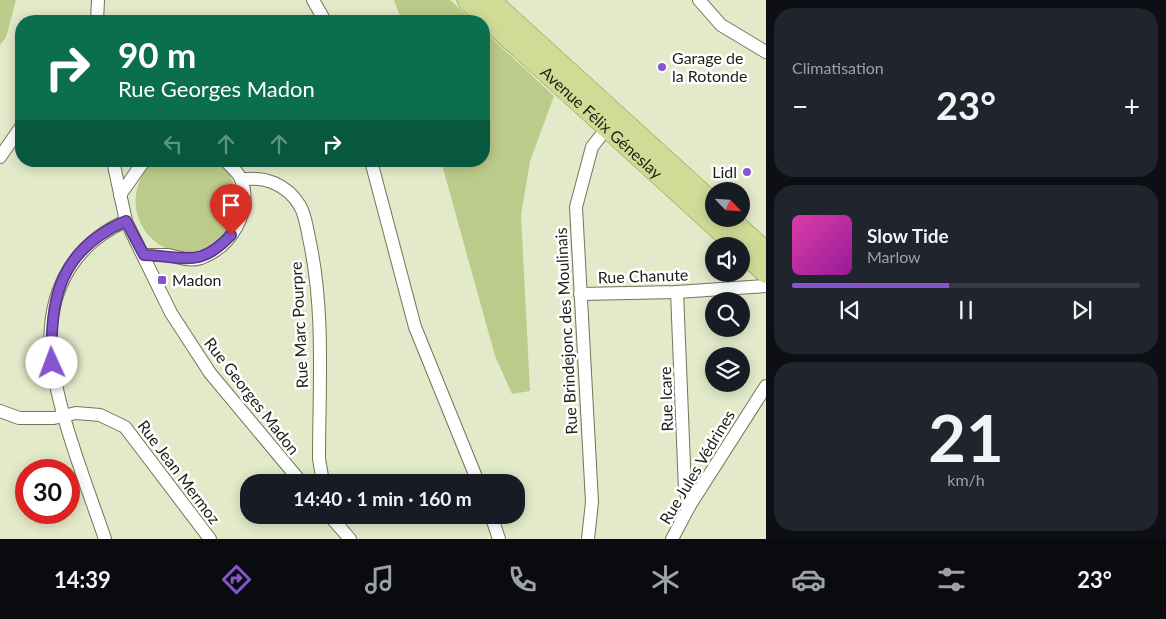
<!DOCTYPE html>
<html lang="fr">
<meta charset="utf-8">
<style>
:root{--surface:#171b24;--page:#20242c;--text:#f1f3f6;--muted:#9ea1a6;--line:#363941;--accent:#8555ce}
body{margin:0;font-family:Lato,sans-serif;background:var(--page);color:var(--text);height:100vh;display:flex;flex-direction:column;font-size:19px;white-space:nowrap}
*{box-sizing:border-box;margin:0}
p{font-size:16px;color:var(--muted)}
.icon{flex:none;width:28px;height:28px;fill:none;stroke:currentColor;stroke-width:2;stroke-linecap:round;stroke-linejoin:round}
.map{position:relative;flex:1;overflow:hidden}
.drawer{display:flex;flex-direction:column;gap:8px;padding:8px;background:#0d0f14;width:400px}
.drawer>*{flex:none}
.hud{position:absolute;left:15px;top:15px;width:475px;height:152px;border-radius:20px;box-shadow:0 2px 12px #0003;background:#0b6e4f;color:#fff;overflow:hidden}
.needle{width:32px;rotate:115deg}
.controls{position:absolute;left:705px;top:182px;display:grid;gap:10px}
.controls a{display:grid;place-items:center;width:45px;height:45px;border-radius:50%;background:var(--surface);box-shadow:0 2px 12px #0003;font-size:25px}
.speed{position:absolute;left:15px;top:459px;display:flex;gap:10px;font-size:25px;font-weight:700;text-align:center}
.speed>*{display:grid;place-content:center;width:65px;height:65px;border-radius:50%;background:var(--surface);box-shadow:0 2px 12px #0003;line-height:1}
.speed .limit{border:8px solid #d22;background:#fff;color:#111}
.pin{position:absolute;display:grid;place-items:center;width:42px;height:42px;color:#fff;margin:-51px -21px;border-radius:50% 50% 50% 0;rotate:-45deg;box-shadow:0 0 5px #0007}
.pin .icon{rotate:45deg}
.me{position:absolute;width:55px;margin:-28px;rotate:358deg;stroke-linejoin:round;filter:drop-shadow(0 0 4px #0008)}
.turn{display:flex;align-items:center;gap:18px;height:105px;padding:0 20px;font-size:22px}
.turn .icon{width:65px;height:65px;stroke-width:2.5}
.turn b{display:block;font-size:35px;line-height:42px}
.lanes{display:flex;align-items:center;height:48px;padding:0 20px;background:#0003;justify-content:center;gap:25px;direction:ltr}
.lanes .off{opacity:.35}
.big{font-size:38px;font-weight:700;line-height:1.1}
.drawer .tile{flex:1;display:flex;flex-direction:column;justify-content:center;gap:8px;min-width:0;padding:0 18px;border-radius:20px;background:var(--page)}
.drawer .dial{align-items:center;gap:0}
.dial b{font-size:65px;line-height:1}
.song{display:flex;align-items:center;gap:15px}
.cover{width:60px;height:60px;border-radius:8px;background:linear-gradient(135deg,hsl(320 70% 55%),hsl(300 70% 35%))}
.played{height:5px;border-radius:2px;background:linear-gradient(90deg,var(--accent) 45%,var(--line) 45%)}
.keys{display:flex;justify-content:space-around;direction:ltr}
.heat{display:flex;justify-content:space-between;align-items:center;font-size:28px;direction:ltr}
.trip{position:absolute;left:240px;top:474px;width:285px;height:50px;border-radius:20px;background:var(--surface);box-shadow:0 2px 12px #0003;font-weight:700;line-height:50px;text-align:center}
.menu{display:flex;height:80px;justify-content:space-around;align-items:center;background:#090b0e;color:var(--muted)}
.menu .icon{width:35px;height:35px}
.menu .selected{color:var(--accent)}
.menu b{font-size:22px;color:var(--text)}
main{display:flex;flex:1;min-height:0}
.map>svg:first-child{display:block}
.green{fill:#bcca8a}
.lines{fill:none;stroke-linecap:round;stroke-linejoin:round}
.minor-casing{stroke:#70775a;stroke-width:14}
.primary-casing{stroke:#7d8b3b;stroke-width:21}
.minor{stroke:#fff;stroke-width:12}
.primary{stroke:#d0dc96;stroke-width:20}
.route-casing{stroke:#563786;stroke-width:12}
.route{stroke:#8555ce;stroke-width:9}
.poi-dot{fill:#8555ce;stroke:#fff;stroke-width:2}
.labels{text-anchor:middle;stroke-width:5;stroke-linejoin:round;paint-order:stroke}
.poi-label{font-size:16px;fill:#1e2014;stroke:#fff;text-anchor:start}
.street-label{font-size:16px;fill:#1e2014;stroke:#fff}
</style>
<main>
<div class="map">
<svg width="766" height="539" viewBox="0 0 766 539">
<rect width="100%" height="100%" fill="#e2eac9"/>
<!-- green -->
<g class="green">
<polygon points="0,0 16,0 6,37 0,45"/>
<polygon points="394,0 450,0 473,21 402,21"/>
<polygon points="484,31 554,96 530,161 521,215 530,391 512,394 495,356 441,161 484,161"/>
<path d="M152 161H218C233 173 234 184 236 201 237 214 231 226 222 236 175 283 103 219 152 161Z"/>
</g>
<g class="lines">
<defs>
<g id="minor">
<polyline points="313,0 325,21"/>
<polyline points="699,0 721,25 766,52"/>
<polyline points="97,21 98,0"/>
<polyline points="0,157 21,127"/>
<polyline points="113,161 126,221 171,313 210,373 301,482"/>
<polyline points="371,161 415,327 478,482"/>
<path d="M241 180C264 175 288 185 300 206 305 214 307 228 309 238 325 310 319 386 319 459L323 482"/>
<polyline points="120,195 144,161"/>
<path d="M144 255C151 255 159 255 167 255 179 257 189 262 201 258 231 247 253 211 241 179 238 172 231 167 226 161"/>
<polyline points="677,292 685,490 690,505"/>
<polyline points="580,294 677,292 766,286"/>
<polyline points="0,411 19,418 54,418 76,413 100,415 125,427 210,539"/>
<polyline points="329,515 350,539"/>
<polyline points="491,515 499,539"/>
<path d="M105 539C86 482 45 384 51 326 55 278 82 240 126 221"/>
<polyline points="588,539 592,502 576,207 592,147 610,124"/>
<polyline points="672,539 690,505 766,386"/>
</g>
<g id="primary">
<path id="s1" d="M467 0 737 246"/>
<polyline points="490,0 714,204"/>
<polyline points="730,219 766,252"/>
<polyline points="741,250 766,273"/>
</g>
</defs>
<!-- minor casing -->
<use href="#minor" class="minor-casing"/>
<!-- primary casing -->
<use href="#primary" class="primary-casing"/>
<!-- minor -->
<use href="#minor" class="minor"/>
<!-- primary -->
<use href="#primary" class="primary"/>
</g>
<g class="lines">
<defs>
<path id="route" d="M52 363C49 297 61 249 126 221L144 255C185 256 199 269 231 235"/>
</defs>
<!-- route casing -->
<use href="#route" class="route-casing"/>
<!-- route -->
<use href="#route" class="route"/>
</g>
<!-- markers -->
<g class="poi-dot">
<circle cx="662" cy="67" r="5"/>
<circle cx="747" cy="172" r="5"/>
<rect x="157" y="275" width="10" height="10" rx="2.5"/>
</g>
<g class="labels">
<!-- poi labels -->
<g class="poi-label">
<text x="672" y="64">Garage de<tspan x="672" dy="18">la Rotonde</tspan></text>
<text x="737" y="178" text-anchor="end">Lidl</text>
<text x="172" y="286">Madon</text>
</g>
<!-- street labels -->
<g class="street-label">
<text dy="6" stroke="none"><textPath href="#s1" startOffset="182">Avenue Félix Géneslay</textPath></text>
<text transform="translate(643 276) rotate(-2)" y="6">Rue Chanute</text>
<text transform="translate(299 325) rotate(-93)" y="6">Rue Marc Pourpre</text>
<text transform="translate(566 331) rotate(-93)" y="6">Rue Brindejonc des Moulinais</text>
<text transform="translate(252 396) rotate(52)" y="6">Rue Georges Madon</text>
<text transform="translate(666 399) rotate(-92)" y="6">Rue Icare</text>
<text transform="translate(697 467) rotate(-59)" y="6">Rue Jules Védrines</text>
<text transform="translate(179 472) rotate(53)" y="6">Rue Jean Mermoz</text>
</g>
</g>
</svg>
<div class="controls">
<a><svg class="needle" viewBox="-14 -14 28 28"><path d="M0-13l5 13h-10z" fill="#e53935"/><path d="M0 13l5-13h-10z" fill="#9ea1a6"/></svg></a>
<a><svg class="icon" aria-label="sound" viewBox="0 0 24 24"><path d="M4 9h4l5-4v14l-5-4H4zM17 9q2 3 0 6"/></svg></a>
<a><svg class="icon" aria-label="search" viewBox="0 0 24 24"><circle cx="10" cy="10" r="6"/><path d="M15 15l6 6"/></svg></a>
<a><svg class="icon" aria-label="layers" viewBox="0 0 24 24"><path d="M12 4l9 5-9 5-9-5zM3 14l9 5 9-5"/></svg></a>
</div>
<div class="speed"><div class="limit">30</div></div>
<div class="pin" style="left:231px;top:235px;background:#d93025"><svg class="icon" aria-label="arrive" viewBox="0 0 24 24"><path d="M6 21V4h12l-3 4 3 4H6"/></svg></div>
<svg class="me" style="left:52px;top:363px" viewBox="-20 -20 40 40"><circle r="19" fill="#fff"/><path d="M0-13L10 11 0 6-10 11z" fill="#8555ce"/></svg>
<div class="trip">14:40 · 1 min · 160 m</div>
<div class="hud">
<div class="turn"><svg class="icon" aria-label="right" viewBox="0 0 24 24"><path d="M7 20v-9h11M14 6l5 5-5 5"/></svg><div><b>90 m</b>Rue Georges Madon</div></div>
<div class="lanes"><svg class="icon off" aria-label="left" viewBox="0 0 24 24"><path d="M17 20v-9H6M10 6l-5 5 5 5"/></svg><svg class="icon off" aria-label="ahead" viewBox="0 0 24 24"><path d="M12 20V5M6 11l6-6 6 6"/></svg><svg class="icon off" aria-label="ahead" viewBox="0 0 24 24"><path d="M12 20V5M6 11l6-6 6 6"/></svg><svg class="icon" aria-label="right" viewBox="0 0 24 24"><path d="M7 20v-9h11M14 6l5 5-5 5"/></svg></div>
</div>
</div>
<section class="drawer">
<div class="tile"><p>Climatisation</p>
<div class="heat"><a>−</a><b class="big">23°</b><a>+</a></div>
</div>
<div class="tile">
<div class="song"><i class="cover"></i><div><b>Slow Tide</b><p>Marlow</p></div></div>
<div class="played"></div>
<div class="keys"><svg class="icon" aria-label="previous" viewBox="0 0 24 24"><path d="M18 5L8 12l10 7zM5 5v14"/></svg><svg class="icon" aria-label="pause" viewBox="0 0 24 24"><path d="M8 5v14M16 5v14"/></svg><svg class="icon" aria-label="next" viewBox="0 0 24 24"><path d="M6 5l10 7-10 7zM19 5v14"/></svg></div>
</div>
<div class="tile dial"><b>21</b><p>km/h</p></div>
</section>
</main>
<nav class="menu">
<b>14:39</b>
<svg class="icon selected" aria-label="directions" viewBox="0 0 24 24"><path d="M12 3l9 9-9 9-9-9zM9 14v-3h6M13 9l2 2-2 2"/></svg>
<svg class="icon" aria-label="music" viewBox="0 0 24 24"><path d="M9 18V5l10-2v13"/><circle cx="6" cy="18" r="3"/><circle cx="16" cy="16" r="3"/></svg>
<svg class="icon" aria-label="phone" viewBox="0 0 24 24"><path d="M5 4h4l2 5-3 2q2 4 5 5l2-3 5 2v4C11 20 4 13 5 4z"/></svg>
<svg class="icon" aria-label="climate" viewBox="0 0 24 24"><path d="M12 3v18M4 7l16 10M4 17L20 7"/></svg>
<svg class="icon" aria-label="car" viewBox="0 0 24 24"><path d="M5 17H2v-5l4-1 3-4h7l3 4 3 1v5h-3M9 17h6M6 11h13"/><circle cx="7" cy="17" r="2"/><circle cx="17" cy="17" r="2"/></svg>
<svg class="icon" aria-label="filters" viewBox="0 0 24 24"><path d="M4 7h16M4 17h16"/><circle cx="9" cy="7" r="2"/><circle cx="15" cy="17" r="2"/></svg>
<b>23°</b>
</nav>
